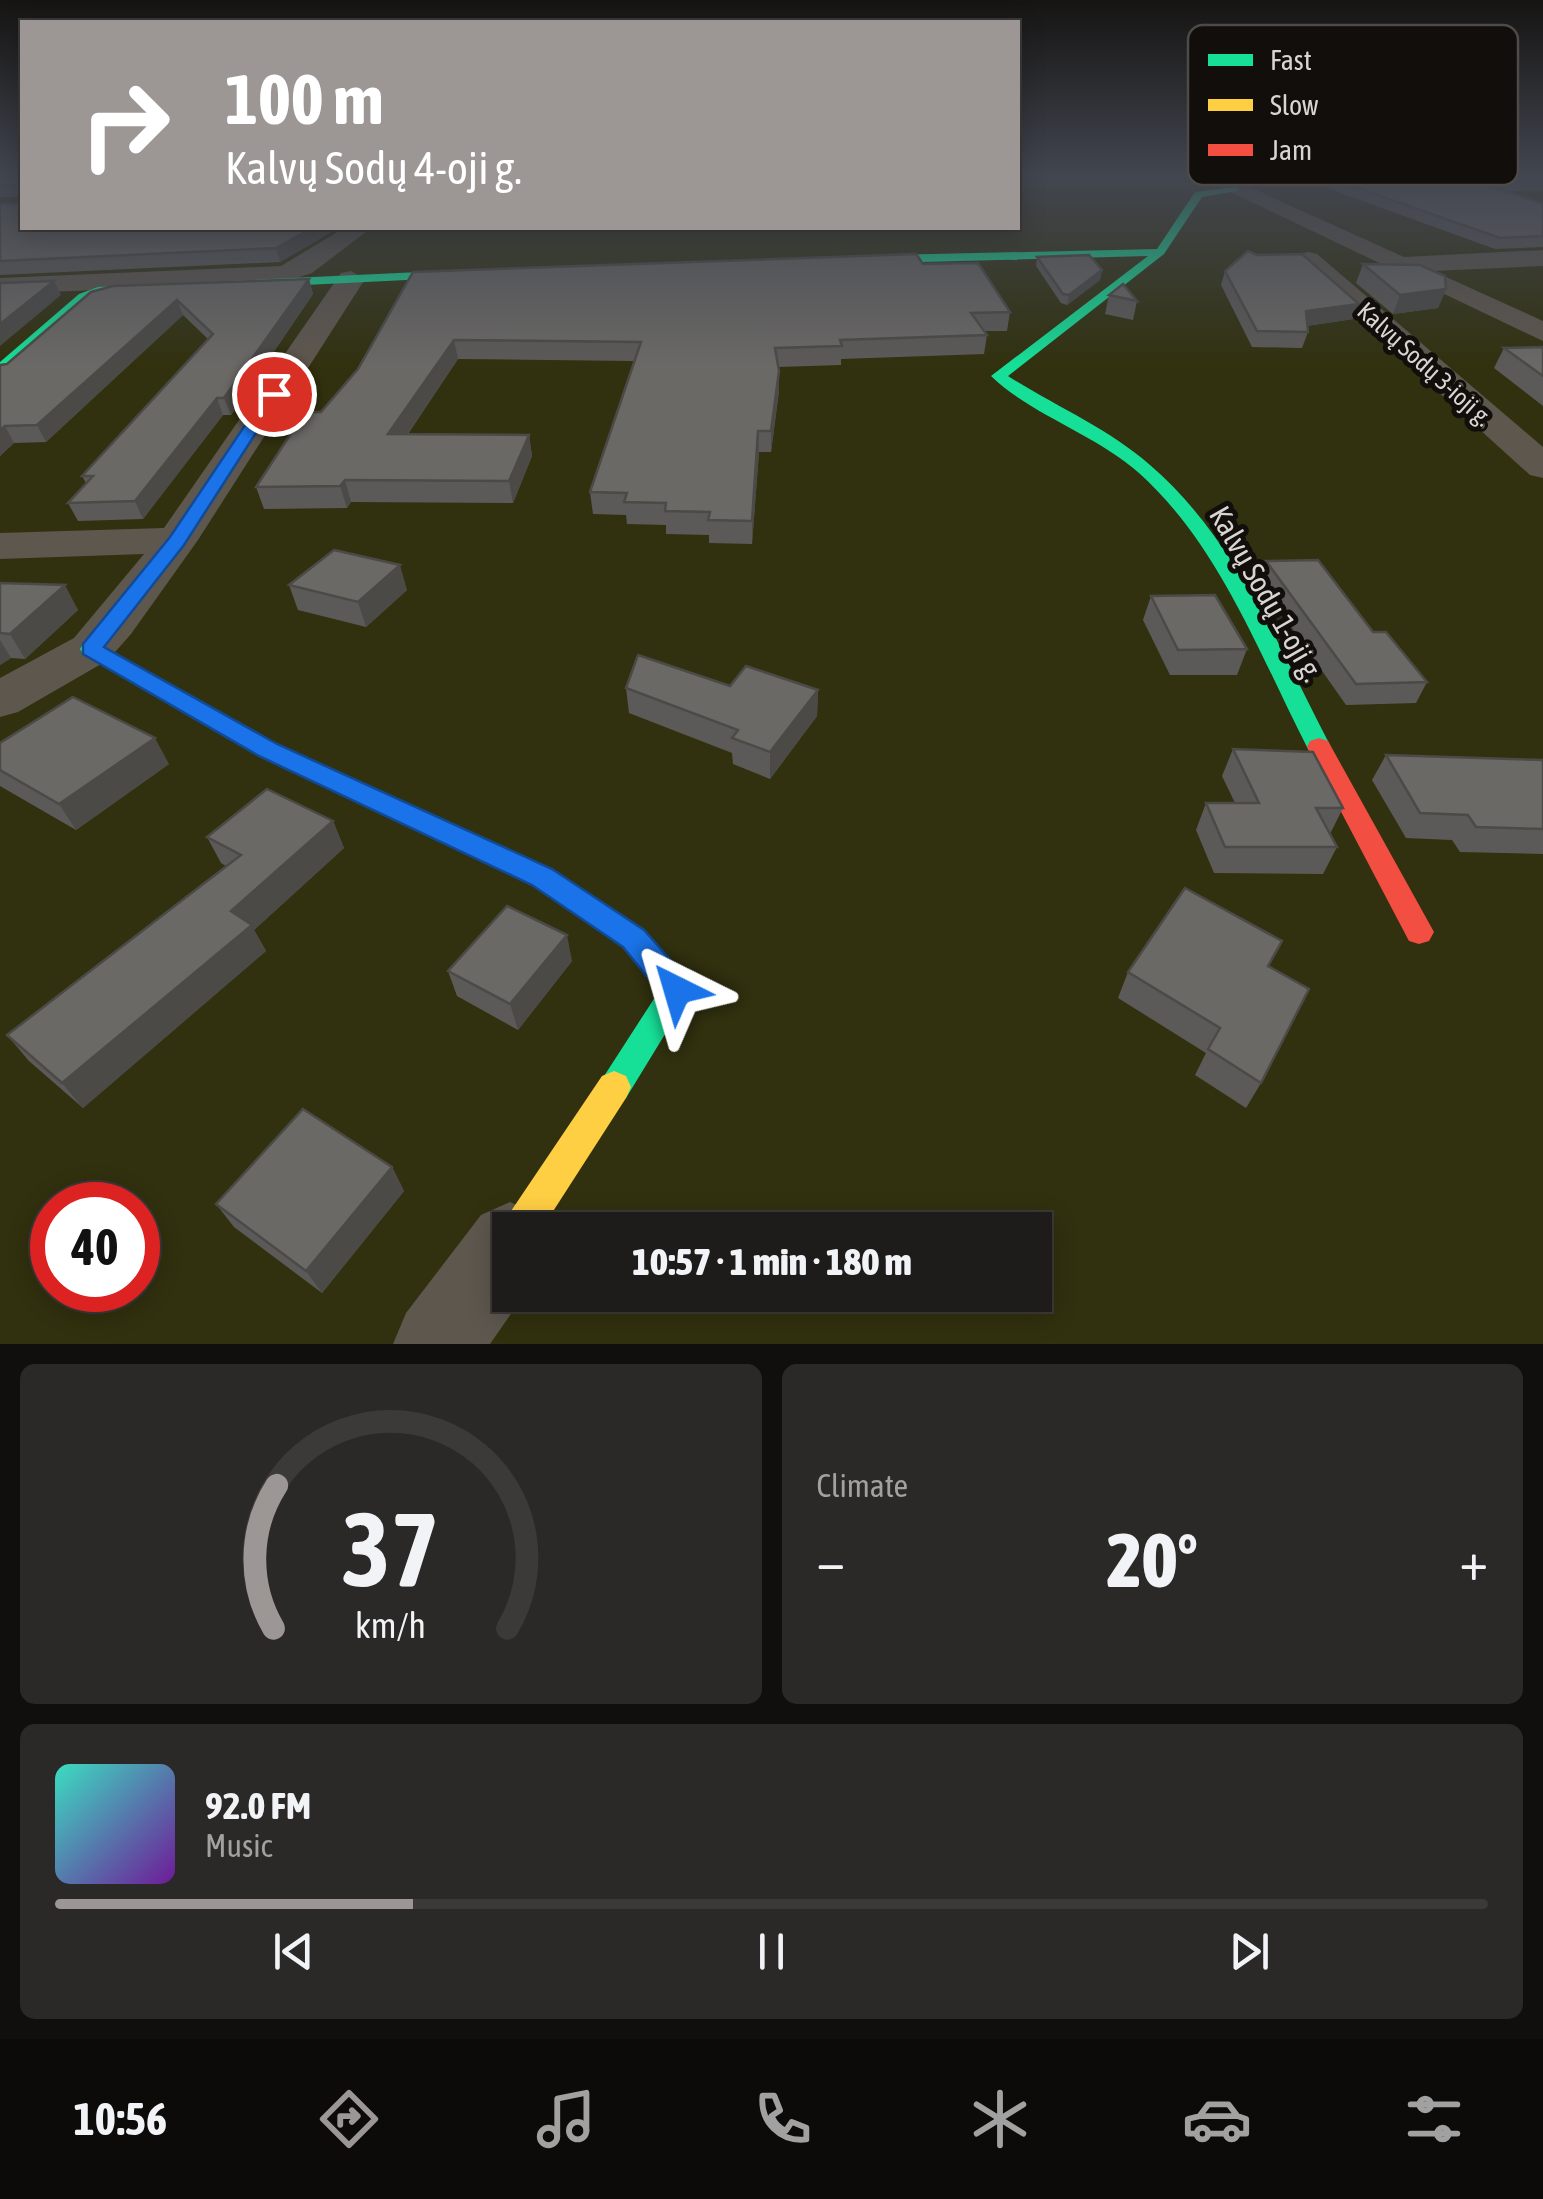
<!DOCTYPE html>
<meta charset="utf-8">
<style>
:root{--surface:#1e1c1a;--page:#2b2927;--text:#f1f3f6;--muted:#a1a1a2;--line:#3c3a39;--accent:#9c9795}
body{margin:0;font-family:"Asap Condensed",sans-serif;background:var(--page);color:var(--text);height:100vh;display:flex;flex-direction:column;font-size:38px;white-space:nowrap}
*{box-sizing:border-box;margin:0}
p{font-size:32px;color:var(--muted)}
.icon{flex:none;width:55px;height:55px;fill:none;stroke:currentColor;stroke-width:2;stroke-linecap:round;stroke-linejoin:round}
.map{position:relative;height:1344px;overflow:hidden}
.sheet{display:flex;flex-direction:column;gap:20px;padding:20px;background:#100f0e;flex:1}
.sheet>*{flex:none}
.top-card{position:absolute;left:20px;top:20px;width:1000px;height:210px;border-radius:0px;box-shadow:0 5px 25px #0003,0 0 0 2px var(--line);background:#9c9795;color:#fff;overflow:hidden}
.speed{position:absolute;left:30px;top:1182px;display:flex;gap:20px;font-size:50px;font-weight:700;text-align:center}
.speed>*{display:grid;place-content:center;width:130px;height:130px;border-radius:50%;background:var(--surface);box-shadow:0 5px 25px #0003,0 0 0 2px var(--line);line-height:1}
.speed .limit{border:15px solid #d22;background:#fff;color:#111}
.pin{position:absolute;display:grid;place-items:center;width:85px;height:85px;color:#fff;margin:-42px;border:5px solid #fff;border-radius:50%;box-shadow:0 2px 10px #0007}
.me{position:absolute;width:110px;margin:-55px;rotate:320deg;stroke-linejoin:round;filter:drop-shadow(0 0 8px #0008)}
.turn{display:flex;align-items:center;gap:35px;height:210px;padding:0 40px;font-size:45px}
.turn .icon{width:130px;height:130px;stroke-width:2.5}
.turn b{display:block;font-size:70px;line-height:85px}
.big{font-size:75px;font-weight:800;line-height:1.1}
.sheet .card{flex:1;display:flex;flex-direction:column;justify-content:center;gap:15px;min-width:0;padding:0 35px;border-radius:15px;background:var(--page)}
.sheet .dial{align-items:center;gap:0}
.dial svg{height:260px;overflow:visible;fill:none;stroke:var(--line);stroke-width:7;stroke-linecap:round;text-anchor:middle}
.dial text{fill:var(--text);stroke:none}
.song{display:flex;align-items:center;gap:30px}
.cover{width:120px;height:120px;border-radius:15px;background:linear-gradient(135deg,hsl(170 70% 55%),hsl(280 70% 35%))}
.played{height:10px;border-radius:5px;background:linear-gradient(90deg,var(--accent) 25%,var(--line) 25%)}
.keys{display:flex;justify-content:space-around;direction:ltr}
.heat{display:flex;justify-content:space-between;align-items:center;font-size:55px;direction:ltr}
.sheet .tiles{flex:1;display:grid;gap:20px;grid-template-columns:1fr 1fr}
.card:last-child{grid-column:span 2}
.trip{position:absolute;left:492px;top:1212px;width:560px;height:100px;border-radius:0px;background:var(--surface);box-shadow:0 5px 25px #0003,0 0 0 2px var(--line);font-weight:800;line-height:100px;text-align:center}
.tabs{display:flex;height:160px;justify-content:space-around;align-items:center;background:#0c0b0a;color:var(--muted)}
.tabs .icon{width:70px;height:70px}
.tabs .on{color:var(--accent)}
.tabs b{font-size:45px;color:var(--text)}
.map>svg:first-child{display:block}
.green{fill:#31310f;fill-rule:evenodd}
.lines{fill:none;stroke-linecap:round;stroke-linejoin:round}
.street{fill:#5e574e;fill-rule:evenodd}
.fast{fill:#16e098;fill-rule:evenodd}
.slow{fill:#ffcf43;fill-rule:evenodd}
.jam{fill:#f24e42;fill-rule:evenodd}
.wall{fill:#5c5a58}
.shaded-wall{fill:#4b4a47}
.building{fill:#6b6966;stroke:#4b4a47;stroke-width:2.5}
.route{fill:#1a73e8;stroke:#114b97;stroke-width:2.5}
.labels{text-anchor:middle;stroke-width:10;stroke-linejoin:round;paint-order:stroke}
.far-street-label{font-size:25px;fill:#dad5d3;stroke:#110e0c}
.street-label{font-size:30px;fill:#dad5d3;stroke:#110e0c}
.key{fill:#110e0c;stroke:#4d4a48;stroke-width:2.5}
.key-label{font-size:28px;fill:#dad5d3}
</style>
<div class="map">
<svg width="1543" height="1344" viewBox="0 0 1543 1344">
<rect width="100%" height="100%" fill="#282523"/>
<!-- green -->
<path class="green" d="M0 177H22V228H1018V177H1543V1344H0ZM52 1205H138V1290H52ZM510 1230H1035V1295H510Z"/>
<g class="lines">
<!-- street -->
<g class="street">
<polygon points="1199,177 1227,177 1404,257 1543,250 1543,266 1433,271 1543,321 1543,341"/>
<polygon points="344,228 371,228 312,273 284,282 0,294 0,278 281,266"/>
<polygon points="1308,252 1317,254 1543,447 1543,478 1530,475 1299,266 1295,260 1299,254"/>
<polygon points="351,271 365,279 198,540 131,634 108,660 18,712 0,717 0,678 74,638 144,554 0,559 0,533 164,528 341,273"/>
<polygon points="510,1202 539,1215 546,1230 510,1230 510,1295 524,1295 490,1344 393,1344 406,1313 481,1215"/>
</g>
<!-- fast -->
<g class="fast">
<path d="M1237 187V191L1202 197 1164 254 1008 376C1055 406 1108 428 1150 465 1235 538 1280 650 1331 747L1328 753H1310L1307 747C1259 653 1219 545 1139 473 1095 434 1030 414 991 376L1148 256 845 264 839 260 845 256 1157 249 1195 192Z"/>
<polygon points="484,269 488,270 488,276 100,295 89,300 0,373 0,362 79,294 98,287"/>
<polygon points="91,642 277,744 552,869 644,929 692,990 626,1098 614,1103 602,1098 597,1087 659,991 624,947 532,885 259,756 83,654 80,649 83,644"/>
</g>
<!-- slow -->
<polygon class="slow" points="614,1071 626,1076 631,1087 626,1098 541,1230 510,1230 510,1244 507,1243 501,1230 507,1217 602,1076"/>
<!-- jam -->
<polygon class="jam" points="1319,738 1328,741 1429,923 1434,932 1429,941 1419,944 1409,941 1307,747 1310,741"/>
</g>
<!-- wall -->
<g class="wall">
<polygon points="0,177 22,177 22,228 338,228 280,262 0,275 0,204 19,204 19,197 0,197"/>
<polygon points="1297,177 1543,177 1543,190 1507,191 1543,204 1543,247 1495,249"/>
<polygon points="1037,257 1102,270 1100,280 1067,305 1061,303 1036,266"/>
<polygon points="923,264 1010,312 1007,331 984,331 987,335 984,354 841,359 841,365 778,367 779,391 771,452 759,452 752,544 709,543 709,535 666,534 666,525 627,524 626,515 593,514 590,492 634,361 458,359 408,434 529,435 532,456 513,503 351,502 347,508 264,509 256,487 358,369 413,272"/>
<polygon points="1363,264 1446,289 1438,308 1393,314 1356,283"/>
<polygon points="1225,271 1359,304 1353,319 1307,326 1308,332 1302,348 1252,347 1221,285"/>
<polygon points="309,279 313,294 231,415 223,415 143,519 78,521 68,503 86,483 82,476 208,339 183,315 46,442 14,443 0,456 7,364 91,292"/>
<polygon points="1109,295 1137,301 1133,320 1105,314"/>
<polygon points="1543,347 1543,406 1494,368 1504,348"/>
<polygon points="1266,561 1373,632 1427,682 1416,703 1346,705 1259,581"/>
<polygon points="0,583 78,610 25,659 11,658 0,665"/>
<polygon points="289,585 407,590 366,627 298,610"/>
<polygon points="1151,596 1247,649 1237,675 1170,675 1143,620"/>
<polygon points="730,686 818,690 817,716 770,779 733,764 732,753 629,713 626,688"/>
<polygon points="0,743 169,764 76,830 0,786"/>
<polygon points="1233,749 1343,808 1330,834 1337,847 1323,874 1214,873 1196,830 1206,803 1235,803 1222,776"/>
<polygon points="1386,755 1543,760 1543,854 1460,852 1452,840 1406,838 1372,780"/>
<polygon points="333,821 344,848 254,930 266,951 83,1108 29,1061 7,1035 226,866 221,863 207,837"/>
<polygon points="572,961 518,1030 457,996 448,971"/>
<polygon points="1269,966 1261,1083 1246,1108 1195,1075 1206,1053 1118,998 1128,972"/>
<polygon points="392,1167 404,1191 322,1293 234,1227 216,1204"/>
</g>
<!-- shaded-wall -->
<g class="shaded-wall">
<polygon points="312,228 338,228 280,262 276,248"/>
<polygon points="1102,270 1100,280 1067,305 1069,295"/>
<polygon points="309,279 313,294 231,415 224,398"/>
<polygon points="54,281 61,295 0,346 0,324"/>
<polygon points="1446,289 1438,308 1393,314 1400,295"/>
<polygon points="177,300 183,315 46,442 37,425"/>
<polygon points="1359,304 1353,319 1300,327 1306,311"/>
<polygon points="454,340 458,359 393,455 388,434"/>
<polygon points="779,371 779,391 771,452 771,431"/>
<polygon points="217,398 223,415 143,519 135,501"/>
<polygon points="5,426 14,443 0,456 0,430"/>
<polygon points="758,431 759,452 752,544 752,521"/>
<polygon points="529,435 532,456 513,503 509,481"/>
<polygon points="345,480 351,502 347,508 340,486"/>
<polygon points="400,565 407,590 366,627 358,602"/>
<polygon points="65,585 78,610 25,659 10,634"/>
<polygon points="0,640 11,658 0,665"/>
<polygon points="818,690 817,716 770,779 770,752"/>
<polygon points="155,738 169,764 76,830 59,804"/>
<polygon points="333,821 344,848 254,930 266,951 83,1108 62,1083 231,911"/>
<polygon points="567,935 572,961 518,1030 510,1004"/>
<polygon points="392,1167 404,1191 322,1293 306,1271"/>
</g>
<!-- building -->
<g class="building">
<polygon points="0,177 22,177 22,228 312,228 276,248 0,261 0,204 19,204 19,185 0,185"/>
<polygon points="1326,177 1543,177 1543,180 1482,183 1543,204 1543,236 1500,238"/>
<polygon points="1248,251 1257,255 1302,254 1359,304 1306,311 1308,332 1257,331 1225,271"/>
<polygon points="916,254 923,264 978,263 1010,312 971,313 987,335 840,340 842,346 775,348 779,371 771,431 758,431 752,521 708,520 710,512 665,511 666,503 624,502 627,493 590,492 641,342 454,340 388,434 529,435 509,481 345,480 340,486 256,487 305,412 321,412 358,369 413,272"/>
<polygon points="1089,255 1102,270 1069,295 1063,294 1037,257"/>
<polygon points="1363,264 1420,265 1445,276 1446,289 1400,295"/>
<polygon points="309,279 224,398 217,398 135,501 68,503 93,476 82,476 213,334 177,300 37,425 5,426 0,430 0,365 7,364 91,292 113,286"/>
<polygon points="54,281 0,324 0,283"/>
<polygon points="1123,284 1137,301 1109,295"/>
<polygon points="1543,347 1543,376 1504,348"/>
<polygon points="334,550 400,565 358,602 289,585"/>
<polygon points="1318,560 1373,632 1386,632 1427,682 1356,684 1266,561"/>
<polygon points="0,583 65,585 10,634 0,633"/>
<polygon points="1215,595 1247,649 1178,650 1151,596"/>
<polygon points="638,655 730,686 746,666 818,690 770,752 732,738 738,730 626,688"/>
<polygon points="73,697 155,738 59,804 0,770 0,743"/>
<polygon points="1233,749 1313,752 1343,808 1316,808 1337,847 1225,847 1206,803 1259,803"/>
<polygon points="1386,755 1543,760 1543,829 1476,827 1468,815 1420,813"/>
<polygon points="267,789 333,821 231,911 252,925 62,1083 7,1035 241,855 207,837"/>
<polygon points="1185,888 1282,941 1268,966 1309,989 1261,1083 1208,1049 1220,1028 1128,972"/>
<polygon points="507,906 567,935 510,1004 448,971"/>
<polygon points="303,1109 392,1167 306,1271 216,1204"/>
</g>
<!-- sky -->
<linearGradient id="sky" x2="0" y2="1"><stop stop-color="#161413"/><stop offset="0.48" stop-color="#424650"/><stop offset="1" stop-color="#424650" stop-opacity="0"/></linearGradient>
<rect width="1543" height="366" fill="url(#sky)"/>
<!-- route -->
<polygon class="route" points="274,390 281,394 184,545 104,647 277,744 552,869 644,930 688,980 693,990 688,1000 677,1004 666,1000 623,947 532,885 259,756 83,654 83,644 170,537 268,391"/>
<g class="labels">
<!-- far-street labels -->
<g class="far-street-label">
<text transform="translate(1425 364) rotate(42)" y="9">Kalvų Sodų 3-ioji g.</text>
</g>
<!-- street labels -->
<g class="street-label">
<text transform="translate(1266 594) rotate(60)" y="10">Kalvų Sodų 1-oji g.</text>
</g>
</g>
<!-- legend -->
<rect x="1188" y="25" width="330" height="160" rx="15" class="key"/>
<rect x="1208" y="54" width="45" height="12" fill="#16e098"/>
<rect x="1208" y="99" width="45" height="12" fill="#ffcf43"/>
<rect x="1208" y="144" width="45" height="12" fill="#f24e42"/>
<g class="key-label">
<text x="1270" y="70">Fast</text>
<text x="1270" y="115">Slow</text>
<text x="1270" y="160">Jam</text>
</g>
</svg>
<div class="speed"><div class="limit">40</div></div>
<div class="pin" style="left:274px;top:394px;background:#d93025"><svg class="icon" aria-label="arrive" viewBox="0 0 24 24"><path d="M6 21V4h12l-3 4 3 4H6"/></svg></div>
<svg class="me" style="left:677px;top:990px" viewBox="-20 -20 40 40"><path d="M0-17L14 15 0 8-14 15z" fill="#1a73e8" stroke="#fff" stroke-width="4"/></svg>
<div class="trip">10:57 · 1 min · 180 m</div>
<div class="top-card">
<div class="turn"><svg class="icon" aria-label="right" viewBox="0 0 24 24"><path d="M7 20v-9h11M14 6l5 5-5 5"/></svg><div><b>100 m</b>Kalvų Sodų 4-oji g.</div></div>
</div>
</div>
<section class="sheet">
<div class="tiles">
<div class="card dial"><svg viewBox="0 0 100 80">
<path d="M14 69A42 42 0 1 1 86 69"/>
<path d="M14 69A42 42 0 0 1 15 25" stroke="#9c9795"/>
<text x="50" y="56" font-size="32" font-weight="700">37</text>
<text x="50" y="72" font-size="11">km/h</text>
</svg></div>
<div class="card"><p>Climate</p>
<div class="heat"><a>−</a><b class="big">20°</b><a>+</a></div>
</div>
<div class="card">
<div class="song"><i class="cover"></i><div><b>92.0 FM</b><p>Music</p></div></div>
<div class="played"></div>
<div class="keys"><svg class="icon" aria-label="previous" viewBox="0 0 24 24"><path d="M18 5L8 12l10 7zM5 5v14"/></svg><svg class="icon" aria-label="pause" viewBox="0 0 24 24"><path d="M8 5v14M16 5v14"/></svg><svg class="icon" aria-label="next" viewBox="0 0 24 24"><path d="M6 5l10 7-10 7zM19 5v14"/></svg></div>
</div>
</div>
</section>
<nav class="tabs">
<b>10:56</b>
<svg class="icon on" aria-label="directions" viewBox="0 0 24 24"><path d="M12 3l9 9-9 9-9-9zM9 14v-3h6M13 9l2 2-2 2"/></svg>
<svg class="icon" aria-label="music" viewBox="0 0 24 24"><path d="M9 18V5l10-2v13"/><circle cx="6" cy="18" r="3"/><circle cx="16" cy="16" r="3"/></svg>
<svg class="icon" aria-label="phone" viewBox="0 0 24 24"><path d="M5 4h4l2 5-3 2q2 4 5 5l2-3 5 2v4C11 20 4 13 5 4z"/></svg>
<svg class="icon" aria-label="climate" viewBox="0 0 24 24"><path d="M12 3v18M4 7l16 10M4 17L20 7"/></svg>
<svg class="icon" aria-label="car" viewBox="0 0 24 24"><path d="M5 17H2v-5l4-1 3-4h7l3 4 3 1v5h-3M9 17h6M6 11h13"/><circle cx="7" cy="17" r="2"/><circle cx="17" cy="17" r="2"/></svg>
<svg class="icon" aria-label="filters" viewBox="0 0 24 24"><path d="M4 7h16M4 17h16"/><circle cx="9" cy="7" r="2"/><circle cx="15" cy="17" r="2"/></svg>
</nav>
